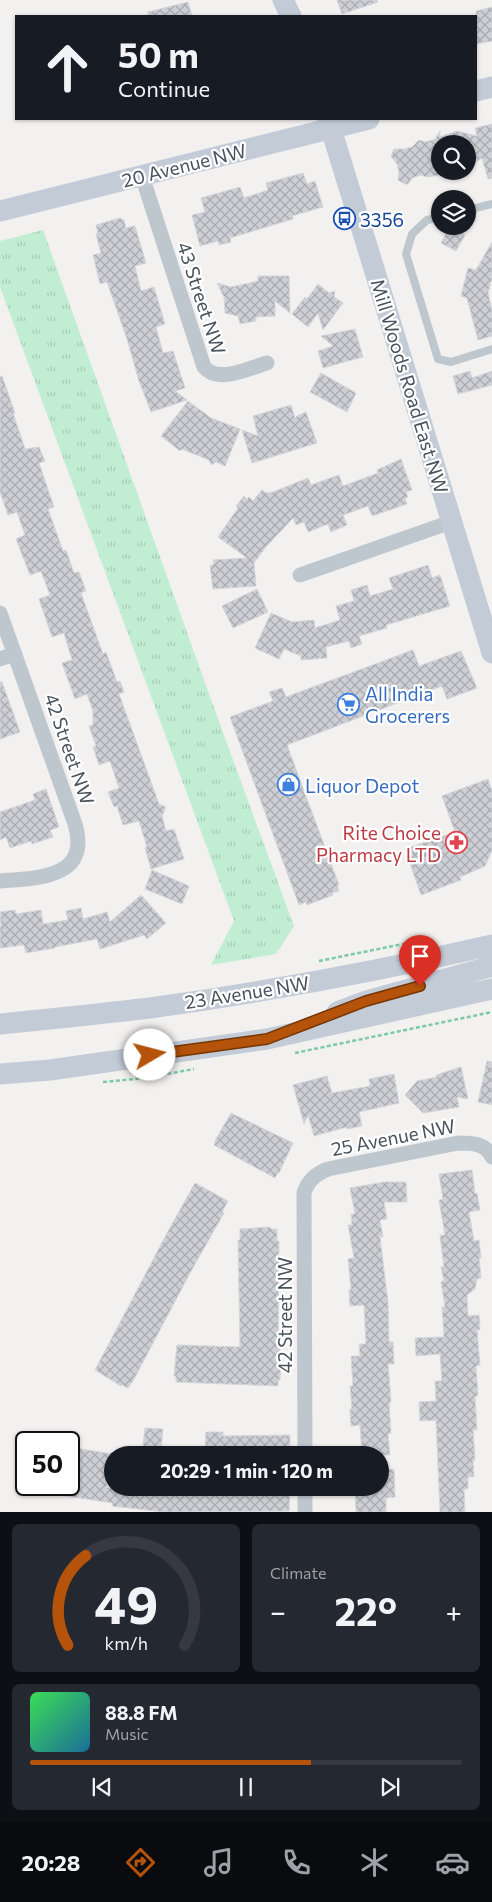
<!DOCTYPE html>
<html lang="en">
<head>
<meta charset="utf-8">
<style>
  body { margin:0; font-family:Commissioner,sans-serif; background:#242831; color:#f1f3f6; height:100vh; display:flex; flex-direction:column; font-size:19px; white-space:nowrap }
  * { box-sizing:border-box; margin:0 }
  p { font-size:16px; color:#9ea1a6 }
  .icon { flex:none; width:28px; height:28px; fill:none; stroke:currentColor; stroke-width:2; stroke-linecap:round; stroke-linejoin:round }
  .map { position:relative; height:1512px; overflow:hidden }
  .panel { display:flex; flex-direction:column; gap:12px; padding:12px; background:#0d0f14; flex:1 }
  .panel>* { flex:none }
  .banner { position:absolute; left:15px; top:15px; width:462px; height:105px; border-radius:0px; box-shadow:0 1px 4px #0004; background:#171b24; color:#f1f3f6; overflow:hidden }
  .controls { position:absolute; left:431px; top:135px; display:grid; gap:10px }
  .controls a { display:grid; place-items:center; width:45px; height:45px; border-radius:50%; background:#171b24; box-shadow:0 1px 4px #0004; font-size:25px }
  .speed { position:absolute; left:15px; top:1431px; display:flex; gap:10px; font-size:25px; font-weight:700; text-align:center }
  .speed>* { display:grid; place-content:center; width:65px; height:65px; border-radius:50%; background:#171b24; box-shadow:0 1px 4px #0004; line-height:1 }
  .speed .limit { border:2px solid #111; border-radius:8px; background:#fff; color:#111 }
  .pin { position:absolute; display:grid; place-items:center; width:42px; height:42px; color:#fff; margin:-51px -21px; border-radius:50% 50% 50% 0; rotate:-45deg; box-shadow:0 0 5px #0007 }
  .pin .icon { rotate:45deg }
  .me { position:absolute; width:55px; margin:-28px; rotate:82deg; stroke-linejoin:round; filter:drop-shadow(0 0 4px #0008) }
  .turn { display:flex; align-items:center; gap:18px; height:105px; padding:0 20px; font-size:22px }
  .turn .icon { width:65px; height:65px; stroke-width:2.5 }
  .turn b { display:block; font-size:35px; line-height:42px }
  .big { font-size:38px; font-weight:700; line-height:1.1 }
  .panel .widget { flex:1; display:flex; flex-direction:column; justify-content:center; gap:8px; min-width:0; padding:0 18px; border-radius:8px; background:#242831 }
  .panel .dial { align-items:center; gap:0 }
  .dial svg { height:130px; overflow:visible; fill:none; stroke:#363941; stroke-width:7; stroke-linecap:round; text-anchor:middle }
  .dial text { fill:#f1f3f6; stroke:none }
  .song { display:flex; align-items:center; gap:15px }
  .cover { width:60px; height:60px; border-radius:8px; background:linear-gradient(135deg,hsl(130 70% 55%),hsl(200 70% 35%)) }
  .played { height:5px; border-radius:2px; background:linear-gradient(90deg,#b45309 65%,#363941 65%) }
  .keys { display:flex; justify-content:space-around; direction:ltr }
  .heat { display:flex; justify-content:space-between; align-items:center; font-size:28px; direction:ltr }
  .panel .tiles { flex:1; display:grid; gap:12px; grid-template-columns:1fr 1fr }
  .widget:last-child { grid-column:span 2 }
  .trip { position:absolute; left:104px; top:1446px; width:285px; height:50px; border-radius:25px; background:#171b24; box-shadow:0 1px 4px #0004; font-weight:700; line-height:50px; text-align:center }
  .tab-bar { display:flex; height:80px; justify-content:space-around; align-items:center; background:#090b0e; color:#9ea1a6 }
  .tab-bar .icon { width:35px; height:35px }
  .tab-bar .active { color:#b45309 }
  .tab-bar b { font-size:22px; color:#f1f3f6 }
  .map>svg:first-child { display:block }
  .grass { fill:url(#grass-tufts) }
  .building { fill:url(#building-cross-hatch); stroke:#d5d6db }
  .lines { fill:none; stroke-linecap:round; stroke-linejoin:round }
  .path { stroke:#7bcaa5; stroke-width:2.5; stroke-dasharray:4 2.5; stroke-linecap:butt }
  .lane { stroke:#bfc7ce; stroke-width:8 }
  .street { stroke:#bfc7ce; stroke-width:15 }
  .secondary { stroke:#c2cbd6; stroke-width:21 }
  .route-casing { stroke:#753606; stroke-width:12 }
  .route { stroke:#b45309; stroke-width:9 }
  .labels { text-anchor:middle; dominant-baseline:central; stroke-width:4.5; stroke-linejoin:round; paint-order:stroke }
  .street-label { font-size:19px; fill:#49535d; stroke:#fff }
  .transit-label { font-size:19px; fill:#164399; stroke:#fff; text-anchor:start }
  .shop-label { font-size:19px; fill:#366cbe; stroke:#fff; text-anchor:start }
  .health-label { font-size:19px; fill:#be3a42; stroke:#fff; text-anchor:end }
</style>
</head>
<body>
<div class="map">
<svg width="492" height="1512" viewBox="0 0 492 1512">
  <defs>
    <pattern id="grass-tufts" width="24" height="20" patternUnits="userSpaceOnUse" patternTransform="scale(1.25)"><rect width="24" height="20" fill="#c1edd3"/><path d="M3 7l-1-3M5 7V3M7 7l1-3M15 17l-1-3M17 17v-4M19 17l1-3" fill="none" stroke="#a7cdb8"/></pattern>
    <pattern id="building-cross-hatch" width="8" height="8" patternUnits="userSpaceOnUse" patternTransform="scale(1.25)"><rect width="8" height="8" fill="#cdcfd4"/><path d="M0 0l8 8M0 8l8-8" fill="none" stroke="#a8abaf"/></pattern>
  </defs>
  <rect width="100%" height="100%" fill="#f3f0f0"/>
  <path class="grass" d="M43 230 218 719 294 926 276 954 211 965 234 921 0 287V241Z"/>
  <path class="building" d="M337 0H377L378 2 342 14Z
    M188 2 192 16H148V12Z
    M492 7V41L476 44V11Z
    M492 124V178L488 179 482 158 468 167V144H440V175L427 177 421 175 412 178 408 184H405L398 180 399 172 397 164 391 156 394 149H404L412 147 419 140 426 142 435 139 440 131V137L457 131 477 136 475 128Z
    M303 173 307 184 315 181 323 207 292 216 293 219 230 238 231 242 219 245 218 241 200 246 192 215 205 212 201 198 240 187 244 198 268 190 266 183Z
    M120 218 124 220 126 228 135 226 146 263 135 266 141 291 154 287 165 324 156 327 163 353 173 351 185 388 175 391 187 400 151 412 139 381 127 339 107 282 100 284 93 255 101 253 96 234 98 233 96 225Z
    M450 226 465 235 456 251 441 243Z
    M492 242V278L488 293 492 310V336L478 340 467 298 461 296 468 268 476 270Z
    M258 276H289L290 313 275 301V316L256 317V321L240 324 238 316 225 313 224 297 217 283 231 287 258 281Z
    M318 284 329 293 335 291 334 297 343 303 323 330 318 313 308 327 292 314 305 297 307 299Z
    M355 329 363 357 323 368 318 351 333 346 321 336Z
    M470 371 472 378 492 371V385L458 394 453 376Z
    M321 373 356 393 347 412 310 392Z
    M0 376H2L15 413H13L25 449 39 447 45 461 39 463 54 507 48 509 63 551 66 550 74 573 79 572 86 591 81 593 103 654 106 652 117 682 120 681 124 692 119 694 159 804 166 807 162 816 166 831 174 829 184 859 151 869 145 848 147 847 139 821 123 825 117 806 114 807 108 792 119 788 110 761 99 765 93 747 96 746 89 726 93 725V711L87 694 75 699 62 663 72 660 64 633 52 637 39 599 50 595 41 571 30 575 16 539 25 535 17 512 8 515 0 492Z
    M188 401 211 418 240 429 225 466 216 462 211 465 209 460 182 449 180 451 161 436Z
    M291 405 295 418 297 416 306 412 317 443 252 463 242 430 258 436 253 416Z
    M401 459 412 490 406 492 408 497 405 498 407 504 372 516 368 506 343 515 347 525 331 532 328 524 308 532 304 522 296 525 293 518 265 548 254 563 256 586 213 589 210 566 214 564 213 560 247 558 218 537 238 508 236 506 244 496 247 499 249 497 253 501 262 490 266 493 273 492 308 478 311 485 339 475 343 486 378 473 377 470Z
    M428 565 432 578 440 575 450 606 386 625 387 628 359 636 362 644 351 648 349 641 326 647 327 658 301 660V656L284 649 279 659 255 648 271 613 292 622 314 620 315 628 340 620 336 606 354 601 351 590 367 585 370 596 393 589 389 578Z
    M257 589 268 612 233 628 222 606Z
    M413 650 419 666 461 651 477 688 447 699 442 686 287 745 339 885 337 886 339 891 332 893 333 895 307 905 306 902 299 905 230 717 273 701 269 692 282 688 286 697Z
    M0 682H2L20 732 0 739Z
    M488 779 492 791V851L485 866 460 877 461 880 421 895 405 849 455 832 442 796Z
    M46 789 59 827 50 830 53 837 32 844 31 841 10 848 6 837 0 840V812L35 800 33 794Z
    M152 870 189 886 182 904 145 889Z
    M141 895 166 923 147 939 144 935 100 949 97 939 55 947V948L26 953 24 945 0 948V926H1L0 912 15 910 16 914 41 910 43 924 68 920 66 911 81 908 83 919 107 912 110 922Z
    M487 1061 492 1062V1105L478 1102Z
    M461 1067 468 1099 457 1097 459 1107 423 1113 405 1095 417 1081 437 1077 436 1075Z
    M394 1074 399 1103 359 1112 362 1126 347 1129V1127L314 1136 308 1115 304 1124 293 1085 327 1076 332 1093 370 1086 369 1079Z
    M231 1113 293 1143 279 1173 278 1172 275 1178 214 1145 216 1139Z
    M472 1170 475 1194 477 1193 480 1210 469 1212 474 1241 479 1240 481 1258H479L481 1278 477 1279 475 1289 467 1295 468 1316 479 1315 480 1330H477L480 1365 476 1366 478 1396H475L477 1430H473L475 1460 473 1461 474 1477H468V1489H464L465 1512H440L436 1420 420 1421 419 1402 436 1401 435 1381H442L440 1354 416 1356 415 1338 444 1337 442 1307H445L441 1282 444 1281 441 1267H444L440 1235H445L439 1200 443 1199 439 1174Z
    M384 1182H406L407 1202H384L387 1219 380 1220 383 1237H380L388 1302 389 1342H393L394 1364H388L391 1402H389L391 1433 388 1434 390 1455H362L360 1425 351 1426 350 1409H352L350 1386H353L351 1356H360L359 1344H366L364 1305 350 1306 349 1290H351L348 1259 354 1258 348 1225H352L351 1214H355L350 1188Z
    M195 1183 228 1201 222 1212 224 1213 190 1273 134 1379 128 1388 122 1385 121 1386 95 1370 166 1235Z
    M270 1227 271 1229H277V1241H279L278 1349H280L279 1356H281L280 1380H278V1386L176 1382V1376H174L177 1345 240 1347 238 1240H240V1229Z
    M145 1428 163 1429 161 1448 143 1446Z
    M206 1432H223V1436L290 1435V1454L248 1455V1453H227V1451L205 1450Z
    M69 1447 112 1454 106 1488H290L289 1511 164 1512 112 1506 113 1503 40 1492V1485H69Z
    M394 1469 395 1497 386 1498V1512H356L355 1488H380V1470Z"/>
  <g class="lines">
    <path class="path" d="M319 961 408 943
      M295 1053 492 1012
      M103 1082 145 1078 194 1069"/>
    <path class="lane" d="M468 210 492 204
      M440 217 427 220 412 234 406 254 438 359 451 362 492 349"/>
    <path class="street" d="M142 176 204 367C218 384 249 368 267 363
      M300 575 451 522
      M0 613 75 824C91 879 37 878 0 881
      M0 659 15 654
      M305 1455 304 1193C308 1180 316 1174 328 1169L458 1143C471 1143 486 1143 492 1157
      M305 1488V1512"/>
    <path class="secondary" d="M283 0 291 16
      M476 91 492 87
      M328 119 492 653
      M0 211 369 119
      M337 1012 366 1001 492 966
      M0 1024C50 1019 100 1014 150 1008 265 992 379 971 492 945
      M0 1074 50 1070 267 1039 492 989"/>
  </g>
  <g class="lines">
    <defs>
      <path id="route" d="M150 1055 267 1039 366 1001 420 986"/>
    </defs>
    <use href="#route" class="route-casing"/>
    <use href="#route" class="route"/>
  </g>
  <defs>
    <symbol id="bus-ring" viewBox="-11 -11 22 22"><circle r="9.5" fill="#fff" stroke="#1a4fb4" stroke-width="1.5"/><path d="M-5-6H5V4H4V6H2V4H-2V6H-4V4H-5ZM-3.5-4V0h7V-4ZM-3.5 1.2v1.5H-2V1.2ZM2 1.2v1.5H3.5V1.2Z" fill="#1a4fb4"/></symbol>
    <symbol id="supermarket-ring" viewBox="-11 -11 22 22"><circle r="9.5" fill="#fff" stroke="#3f7fe0" stroke-width="1.5"/><path d="M-6-5.5h2.5l.6 2H6L4.5 2H-2.5L-4.4-4H-6ZM-1.5 3.2a1.3 1.3 0 1 0 .1 0ZM3 3.2a1.3 1.3 0 1 0 .1 0Z" fill="#3f7fe0"/></symbol>
    <symbol id="shop-ring" viewBox="-11 -11 22 22"><circle r="9.5" fill="#fff" stroke="#3f7fe0" stroke-width="1.5"/><path d="M-5-2.5h2.3a2.7 3.5 0 0 1 5.4 0H5L5.5 6h-11ZM-1.5-2.5h3a1.5 2.3 0 0 0-3 0Z" fill="#3f7fe0"/></symbol>
    <symbol id="pharmacy-ring" viewBox="-11 -11 22 22"><circle r="9.5" fill="#fff" stroke="#e0444e" stroke-width="1.5"/><path d="M-2-6h4v4h4v4h-4v4h-4v-4h-4v-4h4Z" fill="#e0444e"/></symbol>
  </defs>
  <g fill-rule="evenodd">
    <use href="#bus-ring" x="332" y="206" width="25" height="25"/>
    <use href="#supermarket-ring" x="336" y="692" width="25" height="25"/>
    <use href="#shop-ring" x="276" y="772" width="25" height="25"/>
    <use href="#pharmacy-ring" x="444" y="830" width="25" height="25"/>
  </g>
  <g class="labels">
    <g class="street-label">
      <text transform="translate(184 165) rotate(-14)">20 Avenue NW</text>
      <text transform="translate(202 298) rotate(72)">43 Street NW</text>
      <text transform="translate(410 386) rotate(73)">Mill Woods Road East NW</text>
      <text transform="translate(70 749) rotate(71)">42 Street NW</text>
      <text transform="translate(247 992) rotate(-9)">23 Avenue NW</text>
      <text transform="translate(393 1137) rotate(-11)">25 Avenue NW</text>
      <text transform="translate(284 1315) rotate(-90)">42 Street NW</text>
    </g>
    <g class="transit-label">
      <text x="360" y="219">3356</text>
    </g>
    <g class="shop-label">
      <text x="365" y="693">All India<tspan x="365" dy="22">Grocerers</tspan></text>
      <text x="305" y="785">Liquor Depot</text>
    </g>
    <g class="health-label">
      <text x="441" y="832">Rite Choice<tspan x="441" dy="22">Pharmacy LTD</tspan></text>
    </g>
  </g>
</svg>
<div class="controls">
<a><svg class="icon" aria-label="search" viewBox="0 0 24 24"><circle cx="10" cy="10" r="6"/><path d="M15 15l6 6"/></svg></a>
<a><svg class="icon" aria-label="layers" viewBox="0 0 24 24"><path d="M12 4l9 5-9 5-9-5zM3 14l9 5 9-5"/></svg></a>
</div>
<div class="speed"><div class="limit">50</div></div>
<div class="pin" style="left:420px;top:986px;background:#d93025"><svg class="icon" aria-label="arrive" viewBox="0 0 24 24"><path d="M6 21V4h12l-3 4 3 4H6"/></svg></div>
<svg class="me" style="left:150px;top:1055px" viewBox="-20 -20 40 40"><circle r="19" fill="#fff"/><path d="M0-13L10 11 0 6-10 11z" fill="#b45309"/></svg>
<div class="trip">20:29 · 1 min · 120 m</div>
<div class="banner">
<div class="turn"><svg class="icon" aria-label="ahead" viewBox="0 0 24 24"><path d="M12 20V5M6 11l6-6 6 6"/></svg><div><b>50 m</b>Continue</div></div>
</div>
</div>
<section class="panel">
<div class="tiles">
<div class="widget dial"><svg viewBox="0 0 100 80">
<path d="M14 69A42 42 0 1 1 86 69"/>
<path d="M14 69A42 42 0 0 1 25 14" stroke="#b45309"/>
<text x="50" y="56" font-size="32" font-weight="700">49</text>
<text x="50" y="72" font-size="11">km/h</text>
</svg></div>
<div class="widget"><p>Climate</p>
<div class="heat"><a>−</a><b class="big">22°</b><a>+</a></div>
</div>
<div class="widget">
<div class="song"><i class="cover"></i><div><b>88.8 FM</b><p>Music</p></div></div>
<div class="played"></div>
<div class="keys"><svg class="icon" aria-label="previous" viewBox="0 0 24 24"><path d="M18 5L8 12l10 7zM5 5v14"/></svg><svg class="icon" aria-label="pause" viewBox="0 0 24 24"><path d="M8 5v14M16 5v14"/></svg><svg class="icon" aria-label="next" viewBox="0 0 24 24"><path d="M6 5l10 7-10 7zM19 5v14"/></svg></div>
</div>
</div>
</section>
<nav class="tab-bar">
<b>20:28</b>
<svg class="icon active" aria-label="directions" viewBox="0 0 24 24"><path d="M12 3l9 9-9 9-9-9zM9 14v-3h6M13 9l2 2-2 2"/></svg>
<svg class="icon" aria-label="music" viewBox="0 0 24 24"><path d="M9 18V5l10-2v13"/><circle cx="6" cy="18" r="3"/><circle cx="16" cy="16" r="3"/></svg>
<svg class="icon" aria-label="phone" viewBox="0 0 24 24"><path d="M5 4h4l2 5-3 2q2 4 5 5l2-3 5 2v4C11 20 4 13 5 4z"/></svg>
<svg class="icon" aria-label="climate" viewBox="0 0 24 24"><path d="M12 3v18M4 7l16 10M4 17L20 7"/></svg>
<svg class="icon" aria-label="car" viewBox="0 0 24 24"><path d="M5 17H2v-5l4-1 3-4h7l3 4 3 1v5h-3M9 17h6M6 11h13"/><circle cx="7" cy="17" r="2"/><circle cx="17" cy="17" r="2"/></svg>
</nav>
</body>
</html>
